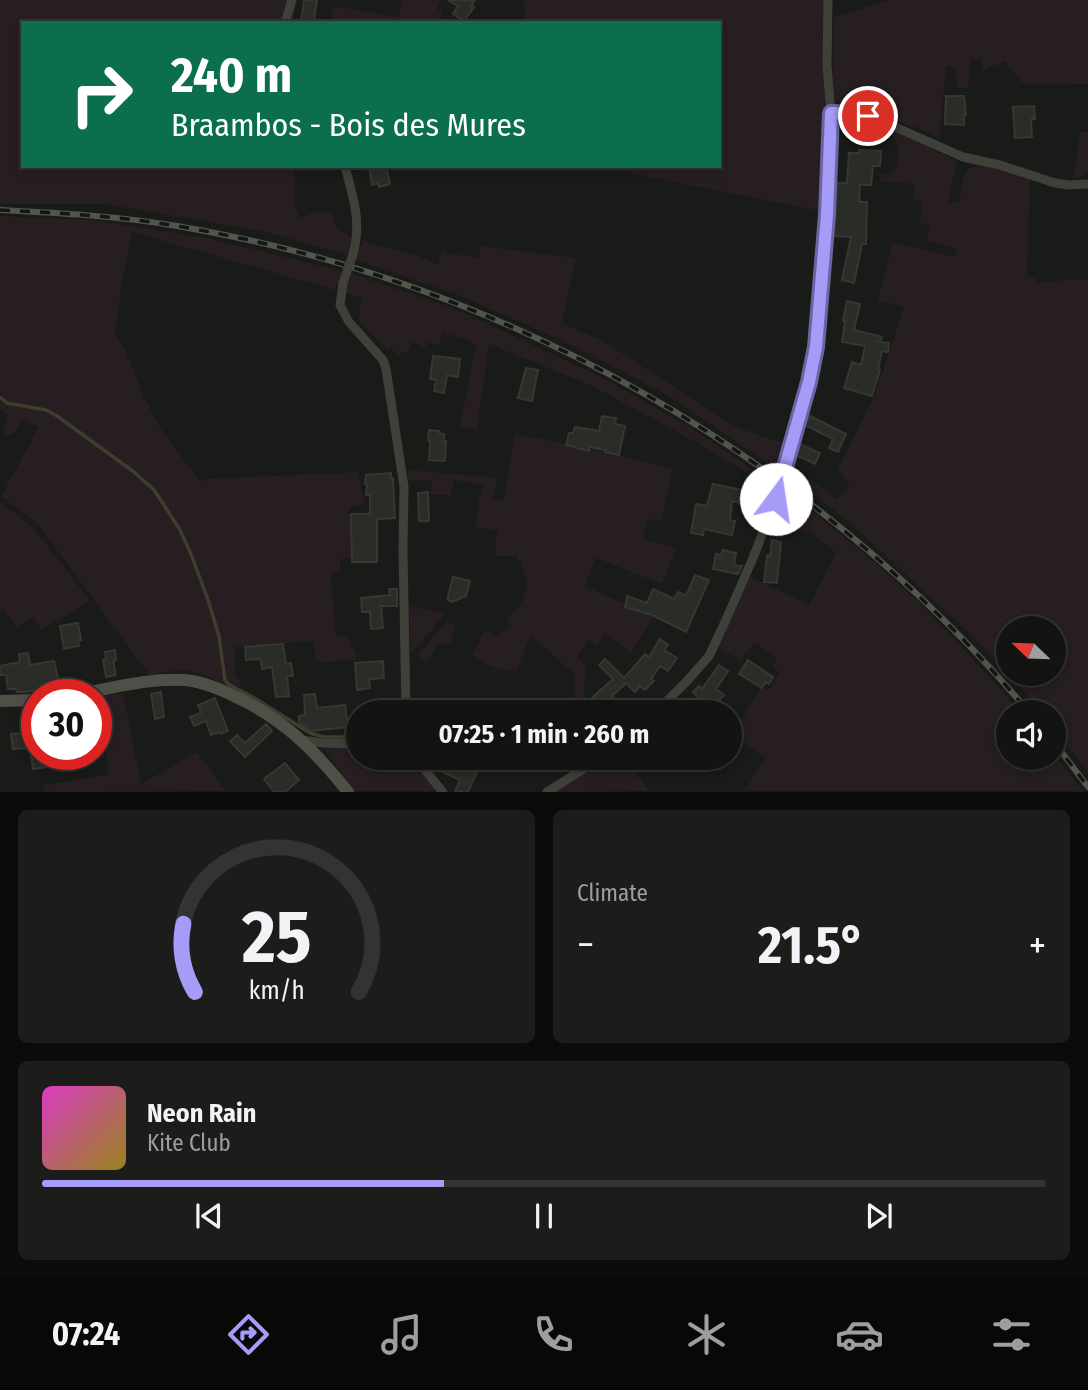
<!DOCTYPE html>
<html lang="en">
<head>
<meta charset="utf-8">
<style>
  body { margin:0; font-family:"Fira Sans Condensed",sans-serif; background:#1c1d1b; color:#f1f3f6; height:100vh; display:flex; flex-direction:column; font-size:26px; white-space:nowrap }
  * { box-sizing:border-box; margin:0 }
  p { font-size:23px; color:#9d9e9f }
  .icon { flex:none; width:38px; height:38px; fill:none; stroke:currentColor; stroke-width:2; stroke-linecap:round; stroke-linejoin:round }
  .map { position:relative; height:792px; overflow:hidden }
  .panel { display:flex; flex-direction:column; gap:18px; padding:18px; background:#0a0b0a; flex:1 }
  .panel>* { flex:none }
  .banner { position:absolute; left:21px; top:21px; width:700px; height:147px; border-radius:0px; box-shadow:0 4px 10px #0003,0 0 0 2px #323332; background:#0b6e4f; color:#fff; overflow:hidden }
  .needle { width:46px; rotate:293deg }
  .fabs { position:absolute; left:996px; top:616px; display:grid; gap:14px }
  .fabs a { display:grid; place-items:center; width:70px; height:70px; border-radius:50%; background:#131412; box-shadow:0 4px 10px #0003,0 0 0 2px #323332; font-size:35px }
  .speed { position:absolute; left:21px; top:679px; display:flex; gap:14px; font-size:35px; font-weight:700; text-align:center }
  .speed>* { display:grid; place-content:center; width:91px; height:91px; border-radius:50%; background:#131412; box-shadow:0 4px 10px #0003,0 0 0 2px #323332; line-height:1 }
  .speed .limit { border:10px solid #d22; background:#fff; color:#111 }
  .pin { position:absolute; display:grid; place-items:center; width:60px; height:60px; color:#fff; margin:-30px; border:4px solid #fff; border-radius:50%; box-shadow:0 2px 7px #0007 }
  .me { position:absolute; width:77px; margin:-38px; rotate:14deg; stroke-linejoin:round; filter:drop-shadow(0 0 5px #0008) }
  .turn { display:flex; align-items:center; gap:24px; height:147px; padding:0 35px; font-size:32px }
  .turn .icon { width:91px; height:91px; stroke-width:2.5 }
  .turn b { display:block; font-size:49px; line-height:60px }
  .big { font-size:52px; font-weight:700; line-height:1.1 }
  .panel .card { flex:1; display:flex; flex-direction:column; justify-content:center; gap:10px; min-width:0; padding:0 24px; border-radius:10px; background:#1c1d1b }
  .panel .dial { align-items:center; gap:0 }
  .dial svg { height:182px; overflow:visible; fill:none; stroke:#323332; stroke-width:7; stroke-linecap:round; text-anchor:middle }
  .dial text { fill:#f1f3f6; stroke:none }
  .song { display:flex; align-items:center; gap:21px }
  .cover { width:84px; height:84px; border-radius:10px; background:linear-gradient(135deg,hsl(310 70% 55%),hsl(50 70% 35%)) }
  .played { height:7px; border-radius:4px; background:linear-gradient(90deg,#a49cf7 40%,#323332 40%) }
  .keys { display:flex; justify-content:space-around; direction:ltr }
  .heat { display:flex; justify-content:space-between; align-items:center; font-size:38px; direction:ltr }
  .panel .tiles { flex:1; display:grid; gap:18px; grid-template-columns:1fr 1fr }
  .card:last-child { grid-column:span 2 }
  .trip { position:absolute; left:346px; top:700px; width:396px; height:70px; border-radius:35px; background:#131412; box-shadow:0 4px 10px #0003,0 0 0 2px #323332; font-weight:700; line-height:70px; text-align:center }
  .tabs { display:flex; height:112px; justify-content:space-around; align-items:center; background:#080807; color:#9d9e9f }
  .tabs .icon { width:49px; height:49px }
  .tabs .selected { color:#a49cf7 }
  .tabs b { font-size:32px; color:#f1f3f6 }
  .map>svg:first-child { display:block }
  .green { fill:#261e21 }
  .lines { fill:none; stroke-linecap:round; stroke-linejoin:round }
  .stream { stroke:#3f3d2d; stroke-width:3.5 }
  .building { fill:#2a2c28; stroke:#353732; stroke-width:2 }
  .minor { stroke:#3e4039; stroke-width:9 }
  .secondary { stroke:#4e5047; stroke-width:12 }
  .rail-casing { stroke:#53554c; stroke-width:6 }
  .rail { stroke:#141613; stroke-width:3.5; stroke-dasharray:10; stroke-linecap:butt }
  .minor-bridge { stroke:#3e4039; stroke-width:9 }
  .route-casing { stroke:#6b65a1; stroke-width:18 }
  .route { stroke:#a49cf7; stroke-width:12 }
</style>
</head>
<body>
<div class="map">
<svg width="1088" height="792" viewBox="0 0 1088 792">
  <rect width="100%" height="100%" fill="#191b18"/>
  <path class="green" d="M0 0H296L293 23H23V166H294L295 205 300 218C314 215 314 207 331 213L337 229 353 238 347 255 262 231 105 204H0Z
    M402 0H441L437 10 443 12 437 23H331L333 6 399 17Z
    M523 0H828L822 211 594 166H719V23H523L526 8Z
    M887 0H1088V84L1032 85 1020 81 1005 61 982 71V59H971L968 88H957L956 67 946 66 939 141 937 137 914 126 911 127 887 117 840 103 835 99 832 83 834 18Z
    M860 120C895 126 926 147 958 161L950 189 949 203 960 202C961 192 961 177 969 169 981 158 1017 174 1030 179L1027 276 1036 279 1037 282 1088 279V773L1054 728V712H1041L1009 674H1054V628H1008V673L966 630 851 524 787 473 790 463 837 500 850 487 838 469 875 394 904 307 878 300 893 242 955 257 956 249 927 241 929 224 920 223 922 201 913 200 915 184 880 181 881 173 890 174 894 172C897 163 901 153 897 144 893 134 877 123 865 124 859 125 855 129 850 133L847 129 855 121Z
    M1080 132H1088V173L1073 180Z
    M0 216 92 220 132 226 212 239 342 271 335 290 132 232 122 283 115 333 126 352 144 397 159 426 200 482 206 479 358 472 365 504 349 507 354 558 340 559V572L331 574 336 637 349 636 351 649 355 650 356 660 317 662 313 641 235 647V677L242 679 237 692C225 687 214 678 201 674 186 668 165 671 150 676L38 524 1 496 39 427 23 419 13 434 8 435 4 433V425L8 414 0 409Z
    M363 241 419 256 438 265 442 252 479 258 481 246 576 258 562 323 605 342 730 424 763 437 787 443 779 471 674 399 572 345 461 296 355 260Z
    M350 273 453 308 523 340 603 378 690 427 774 484 772 488 685 436 590 385 489 344 477 430 460 427 476 344 443 332 438 346 428 342 425 348 412 342 408 351 397 355 391 348 388 350 359 321 361 298 346 293Z
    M514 434 573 445 673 468 661 521 648 519 643 539 676 548 662 584 596 558 585 586 653 617 631 653 605 634 597 645 588 640 577 658 586 665 584 685 585 712H574L575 675 531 635 517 669C498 673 487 665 472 655L485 630 497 635 511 627 507 620C518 608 529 596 526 578 524 571 520 564 517 556H495L497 531 476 527 479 500 484 485 454 480 450 495H431L432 481 407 480 409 470 498 478 492 500 504 501Z
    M784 489C828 524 872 558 912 596 948 631 982 668 1015 706L1020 712H1008V758H1054V754L1083 791H744L766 758 733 735 761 686 769 690 780 672 772 668 777 657 754 643 740 661 718 647 750 576 809 605 836 553 810 531 802 533 787 523 778 537 767 535Z
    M0 501 34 528 90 601 41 630 33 617 16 627 4 609 0 611Z
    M409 606 445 614 411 654Z
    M447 621 455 625 451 642 437 646 426 663 417 656Z
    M123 693 141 784 197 752 225 791 44 792 43 786 109 774 99 696Z
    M327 746 359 748V758H400L415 767 438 791H355L325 751Z
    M608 758H627L649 791 554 792Z"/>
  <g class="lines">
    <path class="stream" d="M0 397 7 403 46 410 57 416 134 472 154 490 162 502 180 530 191 554 208 600 219 636 225 680 228 684 256 699 310 733 324 737H359"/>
  </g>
  <path class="building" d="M304 0H317L314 21 312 20V23H301Z
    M448 0H475L471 6 474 7 464 21 453 14 458 6Z
    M946 96H964L966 115 964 114V125L945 124Z
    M1034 106 1035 119H1031L1032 137 1015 138 1013 107Z
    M859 150 881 151 880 166H873L871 185H860L859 202H867L866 244H862L854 283 842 280 851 237 832 236 835 183H847L849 153H860Z
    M369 166H386L390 184 379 187 378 183 372 185Z
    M847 301 860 304 854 330 882 337 880 342 889 343 888 352 882 351 878 370H880L872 396 844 388 852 362 861 365 865 346 842 342 845 321H843Z
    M433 356 460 359 458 377 447 375 444 393 434 391 436 380 430 379Z
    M526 368 538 370 532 401 518 398Z
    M602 416 616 418 615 424 625 426 619 455 605 452V450L590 447 589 451 566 445 569 433H573L575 427 599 431Z
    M810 416 846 434 838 452 829 448 833 439 805 425Z
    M429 430 439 431V433L444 434V441H446L445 461 429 460 430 441 428 440Z
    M799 444 820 453 815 464 796 455Z
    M391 473V478H393L395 518 377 519V562H352L351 514H370V495H366L367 485 365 484 366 475Z
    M713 484 742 490 739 503 732 501 730 520 735 521 732 535 704 529 703 535 691 533 696 504 707 506Z
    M428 492 429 521H419L418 493Z
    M772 540 781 542 777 583 764 582 767 555 770 556Z
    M723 550 736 553 734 565 742 566 738 574 713 569 716 554 721 555Z
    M695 575 709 580 686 632 652 615 625 607 627 596 647 603 653 589 674 599 678 592 686 596Z
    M453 577 470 581 466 596 452 602 448 600V596Z
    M389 589H397V606H381L383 628 371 629 370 612H362L361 598 390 595Z
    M78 623 81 640H78L79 646 64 649 60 626Z
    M660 639 668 645 664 650 677 658 668 671 660 666 651 679 654 681 645 690 640 686 635 692 626 683 612 696 623 708 619 712H601L597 709 594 712 586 703 613 679 599 665 605 659 624 678 645 654 649 657Z
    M283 644 286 664 291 663 293 676H287L289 696 276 697 272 667 262 669 261 659 246 660 245 647Z
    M115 650 116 660 113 661 116 675 106 677 103 660H106L105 652Z
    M28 653 30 665 54 661 60 686 25 692H17L16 689H8L6 675H0V666L20 662 19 654Z
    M748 660 773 677 769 684 766 682 762 688 739 674Z
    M383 661 384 678 369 679 370 688 357 690 355 663Z
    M719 665 728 671 716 689 724 695 709 709 693 692 699 686 702 689Z
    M161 692 164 717 155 719 151 694Z
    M315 694 317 708 345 705 348 727 310 731 299 722V716L305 715 304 695Z
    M215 698 228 731 221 734 220 732 211 735 206 721 194 726 190 717 201 713 198 705Z
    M266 724 272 731 245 757 230 741 237 735 245 743Z
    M29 733 30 748 13 749 11 734Z
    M31 754H46L47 767 33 769Z
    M425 758H493L498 760 494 768 481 763 468 792H455L460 780 440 771 442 767Z
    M285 763 299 780 285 792H274L264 779Z"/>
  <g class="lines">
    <path class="minor" d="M285 23 292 0
      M831 113 859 114 877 119 963 157 1000 165 1055 183 1069 185 1088 184
      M345 166C353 197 362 222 353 254
      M343 283 340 305 349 322 383 360 386 369 394 421 404 487 403 550 406 712
      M656 712 688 680 709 656 725 622 753 558 776 499 809 382 818 323 827 215 831 113 827 66 828 0
      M302 740 322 743 359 744
      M410 758 424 769 443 792
      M547 792 601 758"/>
    <path class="secondary" d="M73 695C109 689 147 678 184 680 200 681 215 687 230 694 281 717 313 748 348 792
      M0 701 37 700"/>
    <defs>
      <path id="rail" d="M0 210C59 213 118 216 177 226 505 281 814 458 1029 712
        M1054 742 1088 787"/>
    </defs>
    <use href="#rail" class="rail-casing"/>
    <use href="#rail" class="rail"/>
    <path class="minor-bridge" d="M343 283 353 254"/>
  </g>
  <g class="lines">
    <defs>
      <path id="route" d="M776 499 809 382 816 347 827 215 831 113 859 114 868 116"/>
    </defs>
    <use href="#route" class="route-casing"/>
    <use href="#route" class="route"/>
  </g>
</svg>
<div class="fabs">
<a><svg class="needle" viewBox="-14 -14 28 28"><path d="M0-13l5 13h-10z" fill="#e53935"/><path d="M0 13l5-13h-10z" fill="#9d9e9f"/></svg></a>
<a><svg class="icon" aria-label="sound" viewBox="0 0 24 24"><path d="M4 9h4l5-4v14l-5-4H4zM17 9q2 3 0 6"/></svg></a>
</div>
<div class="speed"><div class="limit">30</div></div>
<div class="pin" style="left:868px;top:116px;background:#d93025"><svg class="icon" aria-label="arrive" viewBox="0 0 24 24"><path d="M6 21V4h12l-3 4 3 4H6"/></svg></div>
<svg class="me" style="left:776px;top:499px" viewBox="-20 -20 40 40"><circle r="19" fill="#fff"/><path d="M0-13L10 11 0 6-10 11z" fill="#a49cf7"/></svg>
<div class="trip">07:25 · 1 min · 260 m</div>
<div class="banner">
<div class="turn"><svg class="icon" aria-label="right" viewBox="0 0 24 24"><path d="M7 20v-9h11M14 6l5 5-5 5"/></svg><div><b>240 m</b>Braambos - Bois des Mures</div></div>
</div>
</div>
<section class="panel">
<div class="tiles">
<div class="card dial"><svg viewBox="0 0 100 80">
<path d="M14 69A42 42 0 1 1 86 69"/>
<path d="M14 69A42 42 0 0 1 9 39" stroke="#a49cf7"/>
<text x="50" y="56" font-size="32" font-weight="700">25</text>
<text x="50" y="72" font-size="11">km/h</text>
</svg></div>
<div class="card"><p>Climate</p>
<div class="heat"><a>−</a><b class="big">21.5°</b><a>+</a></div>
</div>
<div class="card">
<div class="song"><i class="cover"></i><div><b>Neon Rain</b><p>Kite Club</p></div></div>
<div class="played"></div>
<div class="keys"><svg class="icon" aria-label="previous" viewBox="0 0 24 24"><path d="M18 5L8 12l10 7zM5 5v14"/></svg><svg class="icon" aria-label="pause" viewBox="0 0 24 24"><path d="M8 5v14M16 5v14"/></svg><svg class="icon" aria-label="next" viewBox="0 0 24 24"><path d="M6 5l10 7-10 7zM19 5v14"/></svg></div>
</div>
</div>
</section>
<nav class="tabs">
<b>07:24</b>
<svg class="icon selected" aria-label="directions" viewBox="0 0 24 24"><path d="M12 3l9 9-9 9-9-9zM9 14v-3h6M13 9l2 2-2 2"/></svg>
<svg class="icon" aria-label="music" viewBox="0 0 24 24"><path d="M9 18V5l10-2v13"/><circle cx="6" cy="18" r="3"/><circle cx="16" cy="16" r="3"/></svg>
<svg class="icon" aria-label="phone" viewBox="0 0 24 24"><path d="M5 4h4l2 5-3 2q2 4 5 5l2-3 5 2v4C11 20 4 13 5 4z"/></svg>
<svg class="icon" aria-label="climate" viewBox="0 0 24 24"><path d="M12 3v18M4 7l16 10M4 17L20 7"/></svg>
<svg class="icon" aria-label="car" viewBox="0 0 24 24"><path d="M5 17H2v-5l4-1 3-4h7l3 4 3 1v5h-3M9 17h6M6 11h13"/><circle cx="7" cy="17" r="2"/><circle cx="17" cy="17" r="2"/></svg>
<svg class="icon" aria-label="filters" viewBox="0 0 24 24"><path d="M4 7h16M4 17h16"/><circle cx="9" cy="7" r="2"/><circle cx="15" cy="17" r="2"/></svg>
</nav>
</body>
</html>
